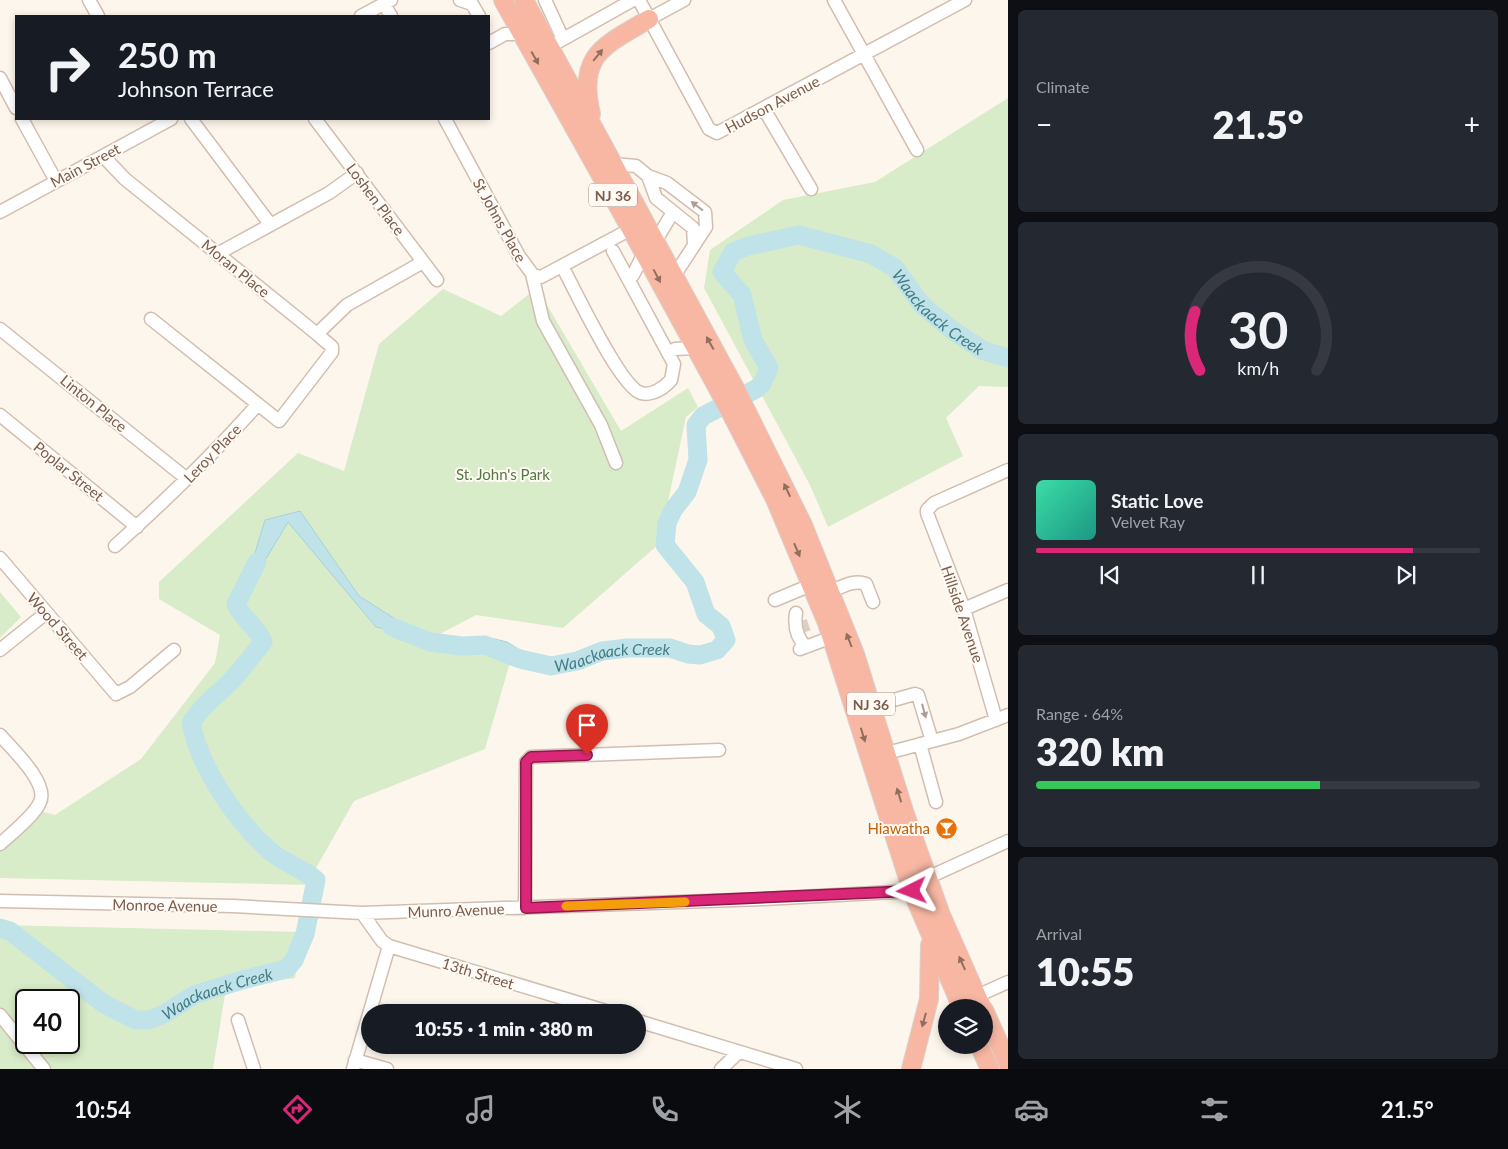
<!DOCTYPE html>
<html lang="en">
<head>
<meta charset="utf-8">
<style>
  body { margin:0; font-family:Lato,sans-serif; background:#242831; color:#f1f3f6; height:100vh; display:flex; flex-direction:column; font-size:19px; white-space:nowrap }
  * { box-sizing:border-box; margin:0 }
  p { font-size:16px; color:#9ea1a6 }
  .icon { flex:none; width:28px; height:28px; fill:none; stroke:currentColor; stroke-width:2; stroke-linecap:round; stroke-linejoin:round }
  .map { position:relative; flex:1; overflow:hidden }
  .side { display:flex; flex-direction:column; gap:10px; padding:10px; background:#0d0f14; width:500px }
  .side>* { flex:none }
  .guide { position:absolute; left:15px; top:15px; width:475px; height:105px; border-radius:0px; box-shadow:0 2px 8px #0003; background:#171b24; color:#f1f3f6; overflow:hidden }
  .controls { position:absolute; left:938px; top:999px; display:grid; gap:10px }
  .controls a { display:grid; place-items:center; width:55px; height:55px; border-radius:50%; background:#171b24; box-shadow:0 2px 8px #0003; font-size:25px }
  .speed { position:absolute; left:15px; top:989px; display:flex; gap:10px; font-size:25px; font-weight:700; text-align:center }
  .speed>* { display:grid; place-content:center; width:65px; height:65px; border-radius:50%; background:#171b24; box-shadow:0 2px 8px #0003; line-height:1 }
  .speed .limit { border:2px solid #111; border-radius:8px; background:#fff; color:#111 }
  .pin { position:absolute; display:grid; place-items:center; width:42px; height:42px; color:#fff; margin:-51px -21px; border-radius:50% 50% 50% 0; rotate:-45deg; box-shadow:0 0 5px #0007 }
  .pin .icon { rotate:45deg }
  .me { position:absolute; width:55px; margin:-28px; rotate:267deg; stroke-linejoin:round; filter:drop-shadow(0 0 4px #0008) }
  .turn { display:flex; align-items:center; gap:18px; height:105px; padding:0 20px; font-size:22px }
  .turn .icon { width:65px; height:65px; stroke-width:2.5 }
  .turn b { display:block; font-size:35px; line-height:42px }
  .big { font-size:38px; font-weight:800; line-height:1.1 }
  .side .tile { flex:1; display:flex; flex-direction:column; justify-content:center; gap:8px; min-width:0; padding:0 18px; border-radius:8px; background:#242831 }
  .side .dial { align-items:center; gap:0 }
  .dial svg { height:130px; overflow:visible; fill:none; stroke:#363941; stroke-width:7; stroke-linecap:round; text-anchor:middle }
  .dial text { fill:#f1f3f6; stroke:none }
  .song { display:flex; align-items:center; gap:15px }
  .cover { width:60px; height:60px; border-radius:8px; background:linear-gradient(135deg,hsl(160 70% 55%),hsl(170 70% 35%)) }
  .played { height:5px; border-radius:2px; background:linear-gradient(90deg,#db2777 85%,#363941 85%) }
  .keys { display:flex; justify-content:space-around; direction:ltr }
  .heat { display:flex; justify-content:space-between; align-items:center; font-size:28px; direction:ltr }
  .charge { height:8px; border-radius:4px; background:linear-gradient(90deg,#34c759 64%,#363941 0) }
  .trip { position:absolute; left:361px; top:1004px; width:285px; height:50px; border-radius:25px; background:#171b24; box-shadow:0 2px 8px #0003; font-weight:800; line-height:50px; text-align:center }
  .dock { display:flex; height:80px; justify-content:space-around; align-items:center; background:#090b0e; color:#9ea1a6 }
  .dock .icon { width:35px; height:35px }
  .dock .on { color:#db2777 }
  .dock b { font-size:22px; color:#f1f3f6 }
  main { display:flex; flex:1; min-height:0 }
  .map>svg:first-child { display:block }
  .green { fill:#d8ecc9; fill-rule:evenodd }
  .water { fill:#bfe3e8; stroke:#a5d3da }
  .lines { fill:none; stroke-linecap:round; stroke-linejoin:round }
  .river { stroke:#bfe3e8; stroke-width:19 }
  .minor-tunnel { stroke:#dcd0c4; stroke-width:12; stroke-dasharray:12 6; stroke-linecap:butt }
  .minor-casing { stroke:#d1beb0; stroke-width:15 }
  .highway-casing { stroke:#dad1cd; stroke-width:20 }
  .minor { stroke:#fff; stroke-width:12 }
  .highway { stroke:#f7b7a3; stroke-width:18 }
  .oneway { fill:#936e5e }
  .oneway2 { fill:#af9d94 }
  .route-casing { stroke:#8e194d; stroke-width:12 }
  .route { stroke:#db2777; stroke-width:9 }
  .slow { stroke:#f59e0b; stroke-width:9 }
  .labels { text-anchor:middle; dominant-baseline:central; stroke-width:4; stroke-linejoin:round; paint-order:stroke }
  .shield { fill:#fffaf3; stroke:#a28b7f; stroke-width:1 }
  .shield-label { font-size:14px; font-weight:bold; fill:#7a5c4d }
  .street-label { font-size:15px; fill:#7a5c4d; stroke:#fffaf3 }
  .park-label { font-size:15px; fill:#537a41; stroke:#fffaf3 }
  .food-label { font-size:15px; fill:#c56008; stroke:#fffaf3; text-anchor:end }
  .water-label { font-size:16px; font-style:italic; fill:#437c86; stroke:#fffaf3 }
</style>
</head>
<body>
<main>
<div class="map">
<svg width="1008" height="1069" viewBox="0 0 1008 1069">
  <rect width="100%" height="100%" fill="#fdf6ec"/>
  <path class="green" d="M1008 98V387L979 386 946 418 963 456 828 527 810 485 704 288 710 250 783 200 875 182Z
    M537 288 621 431 688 388 698 407 686 417 659 544 563 628 476 615 436 636 408 627 359 596 300 511 265 520 241 599 288 521 376 627 511 659 485 749 354 801 315 870 312 885 0 878V843L34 809 55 815 141 759 215 663 220 635 159 599V582L298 453 344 471 379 344 443 289 501 316Z
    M0 592 21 617 0 638Z
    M0 925 304 932 295 978 226 988 213 1069H0ZM26 1000H69V1042H26Z"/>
  <path class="water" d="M300 511 359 596 408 627 450 640 495 639 507 642 517 648 516 656 511 659 376 627 288 522 240 602 265 520Z"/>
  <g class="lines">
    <g class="river">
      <path id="s1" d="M392 627 430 642 462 646 485 645 520 659 551 666 577 661 602 651 628 648H670L688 654 700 655 717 650 726 640 721 626 706 614 695 582 665 545 667 523 673 510 687 492 698 460 696 425 703 416 756 389 762 384 769 368 753 340 742 295 722 272 733 252 748 246 799 235 871 254 895 268 922 305 952 330 984 351 1008 358"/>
      <path id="s2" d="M0 928 10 931 104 1004 136 1020H149L164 1014 194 995 242 980 286 969 294 960 305 934 316 880C302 868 284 863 270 851 236 821 200 768 191 723 203 705 211 700 227 685 240 672 251 657 263 642 257 626 242 619 236 604L257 562"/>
    </g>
    <path class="minor-tunnel" d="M801 621 807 638"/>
    <defs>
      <path id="minor" d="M89 0 98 16
        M460 0 472 4 479 16
        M545 0 563 39
        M639 0 709 129 717 133 965 0
        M834 0 917 150
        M384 4 391 16
        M361 16 391 0
        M649 19 684 0
        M489 43 505 34H522
        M549 47 633 0
        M0 78 16 108
        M764 109 811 189
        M22 119 56 181
        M191 119 270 224
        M315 119 437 280
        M445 119 519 256 533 275 541 277 631 229
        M103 156 125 179 317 334 332 347V352L279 421 151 319
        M613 164 636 166 648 176 667 183 705 212 706 227 674 276
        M648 176 656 198 693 228 694 244
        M0 212 171 119
        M655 242 673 212
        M219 253 329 193 357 173
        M562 266C574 288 620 387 641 393 652 396 664 388 671 380L674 364 613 251
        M532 274 543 321 601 425 616 463
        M628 278 633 275 644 253
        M0 329 187 479
        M317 334 347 305 423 262
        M669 352 675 349 696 348
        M0 415 137 527
        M115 546C165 501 213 455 258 404
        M0 558 116 694 130 687 174 650
        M831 591C842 587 854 579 866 584L873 602
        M775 600 811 585
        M964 609 1008 590
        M796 613C794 626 796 637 806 647
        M800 649 832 637
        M0 650 46 613
        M872 706 915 694 918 695 932 741
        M996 720 964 609 927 513V510L934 503 1008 470
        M0 735C12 749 49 783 40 802 35 815 11 834 0 844
        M920 744 936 802
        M887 753 959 734 1008 715
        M927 878 1008 841
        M0 901 233 906 362 913 764 899 912 891
        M525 908 526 762 531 757 719 750
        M362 913 382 941 389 946 609 1012
        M977 996 1008 982
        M0 1015 44 1069
        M238 1020 254 1069
        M638 1021 796 1069
        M355 1060 387 1069
        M353 1069 389 946
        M721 1069 739 1052"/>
      <path id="highway" d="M503 0 631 229 730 411 775 499 827 623 912 891 962 1008
        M524 0 736 390 803 525 855 654 904 811 941 915 982 1008
        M591 114C577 54 604 46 649 19
        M984 1010 1008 1063
        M979 1045 990 1069
        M911 1069 929 999 930 945"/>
    </defs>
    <use href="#minor" class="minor-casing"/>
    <use href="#highway" class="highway-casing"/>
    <use href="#minor" class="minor"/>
    <use href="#highway" class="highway"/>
  </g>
  <defs><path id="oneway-solid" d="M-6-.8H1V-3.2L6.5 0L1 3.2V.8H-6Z" transform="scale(1.25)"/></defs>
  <g class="oneway">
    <use href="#oneway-solid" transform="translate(598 55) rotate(-51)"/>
    <use href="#oneway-solid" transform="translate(535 58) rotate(61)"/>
    <use href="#oneway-solid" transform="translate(657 276) rotate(62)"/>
    <use href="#oneway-solid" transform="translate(710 343) rotate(-119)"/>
    <use href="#oneway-solid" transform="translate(787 490) rotate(-115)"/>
    <use href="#oneway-solid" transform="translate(797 550) rotate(67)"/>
    <use href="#oneway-solid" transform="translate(849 640) rotate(-111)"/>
    <use href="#oneway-solid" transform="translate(863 735) rotate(73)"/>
    <use href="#oneway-solid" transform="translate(899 795) rotate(-107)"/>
    <use href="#oneway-solid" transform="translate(962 963) rotate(-114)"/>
    <use href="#oneway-solid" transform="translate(924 1020) rotate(105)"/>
  </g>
  <g class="oneway2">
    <use href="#oneway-solid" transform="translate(697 206) rotate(-143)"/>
    <use href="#oneway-solid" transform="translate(924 711) rotate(75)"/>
  </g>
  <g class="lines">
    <defs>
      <path id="route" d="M587 755 531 757 526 762V908L912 891"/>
    </defs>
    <use href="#route" class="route-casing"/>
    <use href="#route" class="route"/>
    <path class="slow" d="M566 906 685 902"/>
  </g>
  <defs>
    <symbol id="bar-disc" viewBox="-11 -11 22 22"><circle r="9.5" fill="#e8710a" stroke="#fffaf3"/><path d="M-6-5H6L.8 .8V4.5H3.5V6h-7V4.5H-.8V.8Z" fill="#fff"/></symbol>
  </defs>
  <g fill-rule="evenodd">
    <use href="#bar-disc" x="934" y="816" width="25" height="25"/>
  </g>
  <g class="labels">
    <g class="shield">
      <rect x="589" y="183.5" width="48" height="23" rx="4"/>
      <rect x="847" y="692.5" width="48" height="23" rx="4"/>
    </g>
    <g class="shield-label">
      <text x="613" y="195">NJ 36</text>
      <text x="871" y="704">NJ 36</text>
    </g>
    <g class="street-label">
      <text transform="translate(772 104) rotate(-28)">Hudson Avenue</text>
      <text transform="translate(85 165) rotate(-28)">Main Street</text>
      <text transform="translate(376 199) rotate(53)">Loshen Place</text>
      <text transform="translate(500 220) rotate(61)">St Johns Place</text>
      <text transform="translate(236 268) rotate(39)">Moran Place</text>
      <text transform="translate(94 403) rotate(39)">Linton Place</text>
      <text transform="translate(212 453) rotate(-46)">Leroy Place</text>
      <text transform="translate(69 471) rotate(39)">Poplar Street</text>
      <text transform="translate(963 614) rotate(71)">Hillside Avenue</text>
      <text transform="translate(58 626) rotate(49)">Wood Street</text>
      <text transform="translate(165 905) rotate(1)">Monroe Avenue</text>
      <text transform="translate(456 910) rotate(-2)">Munro Avenue</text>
      <text transform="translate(478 973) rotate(17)">13th Street</text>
    </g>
    <g class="park-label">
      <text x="503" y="474">St. John's Park</text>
    </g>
    <g class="food-label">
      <text x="930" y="828">Hiawatha</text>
    </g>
    <g class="water-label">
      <text stroke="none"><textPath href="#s1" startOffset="1054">Waackaack Creek</textPath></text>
      <text stroke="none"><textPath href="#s1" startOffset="228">Waackaack Creek</textPath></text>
      <text stroke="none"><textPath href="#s2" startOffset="252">Waackaack Creek</textPath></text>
    </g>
  </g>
</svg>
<div class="controls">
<a><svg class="icon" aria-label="layers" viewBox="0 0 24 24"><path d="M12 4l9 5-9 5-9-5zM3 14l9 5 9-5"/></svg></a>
</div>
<div class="speed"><div class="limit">40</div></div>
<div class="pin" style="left:587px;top:755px;background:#d93025"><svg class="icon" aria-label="arrive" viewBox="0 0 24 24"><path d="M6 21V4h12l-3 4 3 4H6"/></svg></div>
<svg class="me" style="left:912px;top:891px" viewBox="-20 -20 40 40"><path d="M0-17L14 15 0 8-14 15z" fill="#db2777" stroke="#fff" stroke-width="4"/></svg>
<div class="trip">10:55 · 1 min · 380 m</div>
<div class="guide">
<div class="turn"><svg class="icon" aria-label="right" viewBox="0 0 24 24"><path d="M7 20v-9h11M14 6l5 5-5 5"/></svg><div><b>250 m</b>Johnson Terrace</div></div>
</div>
</div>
<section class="side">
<div class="tile"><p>Climate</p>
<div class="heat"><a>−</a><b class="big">21.5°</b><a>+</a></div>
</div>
<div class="tile dial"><svg viewBox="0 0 100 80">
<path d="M14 69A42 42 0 1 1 86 69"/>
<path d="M14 69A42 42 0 0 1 11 33" stroke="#db2777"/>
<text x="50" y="56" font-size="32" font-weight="700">30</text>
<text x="50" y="72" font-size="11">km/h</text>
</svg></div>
<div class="tile">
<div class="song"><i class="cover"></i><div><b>Static Love</b><p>Velvet Ray</p></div></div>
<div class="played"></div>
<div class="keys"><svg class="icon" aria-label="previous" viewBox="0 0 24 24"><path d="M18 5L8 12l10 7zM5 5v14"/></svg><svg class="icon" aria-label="pause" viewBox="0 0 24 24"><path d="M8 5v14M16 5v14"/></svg><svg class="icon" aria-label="next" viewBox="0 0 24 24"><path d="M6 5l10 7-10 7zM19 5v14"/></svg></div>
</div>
<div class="tile"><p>Range · 64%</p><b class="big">320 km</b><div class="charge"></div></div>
<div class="tile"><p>Arrival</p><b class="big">10:55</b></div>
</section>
</main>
<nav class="dock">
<b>10:54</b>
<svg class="icon on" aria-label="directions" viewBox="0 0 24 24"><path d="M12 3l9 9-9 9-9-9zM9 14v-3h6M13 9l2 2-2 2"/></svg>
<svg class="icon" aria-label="music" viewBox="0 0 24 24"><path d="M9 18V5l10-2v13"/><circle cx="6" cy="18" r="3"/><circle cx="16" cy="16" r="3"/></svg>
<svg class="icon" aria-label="phone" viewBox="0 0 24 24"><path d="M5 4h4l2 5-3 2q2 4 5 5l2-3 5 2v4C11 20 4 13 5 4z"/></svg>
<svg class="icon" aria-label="climate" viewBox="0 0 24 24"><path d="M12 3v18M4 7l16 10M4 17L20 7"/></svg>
<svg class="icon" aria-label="car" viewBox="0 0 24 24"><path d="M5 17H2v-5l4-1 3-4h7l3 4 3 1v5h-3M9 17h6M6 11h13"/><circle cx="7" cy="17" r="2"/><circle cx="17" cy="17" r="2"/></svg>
<svg class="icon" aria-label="filters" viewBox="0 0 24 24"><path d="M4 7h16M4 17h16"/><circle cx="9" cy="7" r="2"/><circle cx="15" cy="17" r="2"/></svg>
<b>21.5°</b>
</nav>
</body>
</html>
